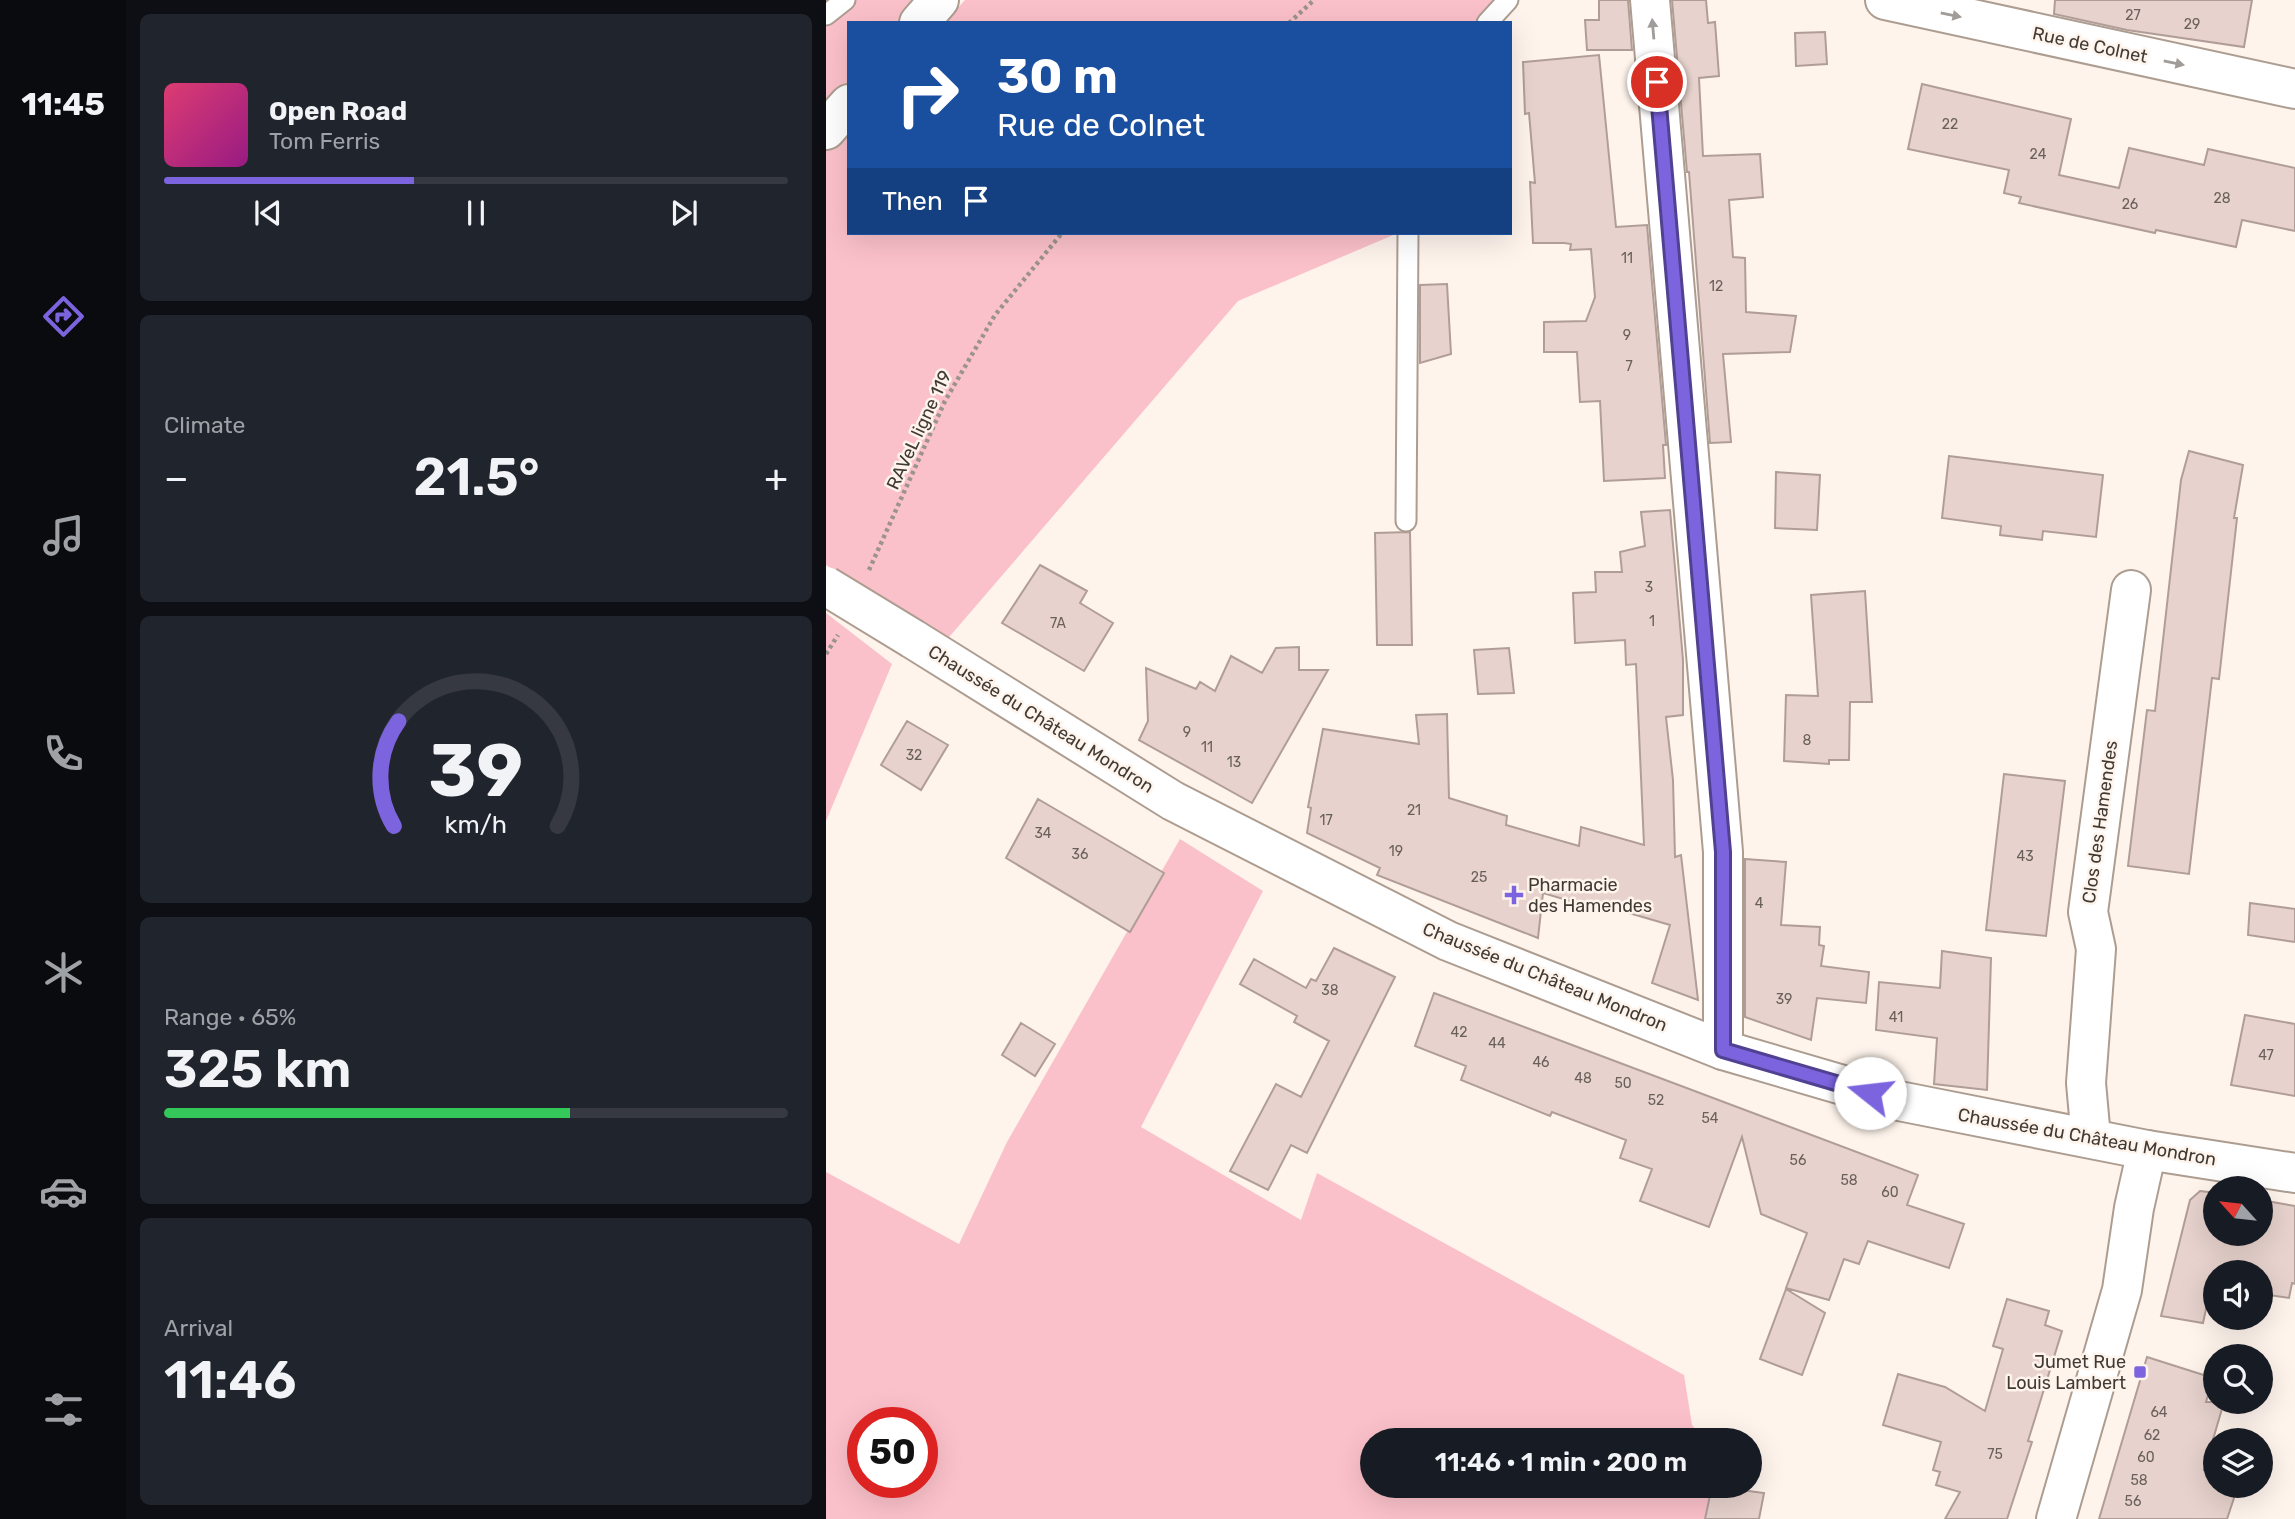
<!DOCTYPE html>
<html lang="en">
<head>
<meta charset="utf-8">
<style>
  body { margin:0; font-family:Rubik,sans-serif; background:#20242c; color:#f1f3f6; height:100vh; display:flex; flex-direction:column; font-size:26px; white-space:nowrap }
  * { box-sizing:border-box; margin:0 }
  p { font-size:23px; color:#9ea1a6 }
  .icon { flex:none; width:38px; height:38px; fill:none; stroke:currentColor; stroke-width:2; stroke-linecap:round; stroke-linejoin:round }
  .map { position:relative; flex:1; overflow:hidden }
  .details { display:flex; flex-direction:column; gap:14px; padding:14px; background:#0d0f14; width:700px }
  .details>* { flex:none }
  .top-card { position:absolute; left:21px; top:21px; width:665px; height:214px; border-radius:0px; box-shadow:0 7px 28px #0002; background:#1a4fa0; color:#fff; overflow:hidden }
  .needle { width:46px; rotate:297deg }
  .fabs { position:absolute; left:1377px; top:1176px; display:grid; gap:14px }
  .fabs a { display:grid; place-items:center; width:70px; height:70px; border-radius:50%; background:#171b24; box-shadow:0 7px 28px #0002; font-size:35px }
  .speed { position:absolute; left:21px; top:1407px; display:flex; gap:14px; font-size:35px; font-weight:700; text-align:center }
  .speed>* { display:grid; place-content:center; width:91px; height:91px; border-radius:50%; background:#171b24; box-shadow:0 7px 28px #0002; line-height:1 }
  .speed .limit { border:10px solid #d22; background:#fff; color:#111 }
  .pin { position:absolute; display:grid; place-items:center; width:60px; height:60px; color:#fff; margin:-30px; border:4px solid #fff; border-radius:50%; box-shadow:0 2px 7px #0007 }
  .me { position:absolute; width:77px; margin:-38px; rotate:286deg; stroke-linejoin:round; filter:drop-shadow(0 0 5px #0008) }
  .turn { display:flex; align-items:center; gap:24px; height:147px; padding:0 35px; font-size:32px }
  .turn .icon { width:91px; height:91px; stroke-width:2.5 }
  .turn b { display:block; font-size:49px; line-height:60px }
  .then { display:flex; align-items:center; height:66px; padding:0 35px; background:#0003; gap:14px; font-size:26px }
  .big { font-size:52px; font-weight:600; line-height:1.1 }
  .details .card { flex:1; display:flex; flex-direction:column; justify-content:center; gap:10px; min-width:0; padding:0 24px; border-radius:10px; background:#20242c }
  .details .dial { align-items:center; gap:0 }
  .dial svg { height:182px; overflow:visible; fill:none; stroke:#363941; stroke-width:7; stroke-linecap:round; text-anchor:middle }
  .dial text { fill:#f1f3f6; stroke:none }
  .song { display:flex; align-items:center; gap:21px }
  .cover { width:84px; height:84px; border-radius:10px; background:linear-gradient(135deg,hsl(340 70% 55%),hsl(310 70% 35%)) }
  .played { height:7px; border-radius:4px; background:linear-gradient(90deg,#7d64df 40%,#363941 40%) }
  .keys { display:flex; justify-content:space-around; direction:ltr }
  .heat { display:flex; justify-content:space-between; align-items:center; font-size:38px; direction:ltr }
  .charge { height:10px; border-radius:5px; background:linear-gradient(90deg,#34c759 65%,#363941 0) }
  .trip { position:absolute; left:534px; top:1428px; width:402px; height:70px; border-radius:35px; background:#171b24; box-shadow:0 7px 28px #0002; font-weight:600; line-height:70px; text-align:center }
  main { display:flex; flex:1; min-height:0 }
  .menu { display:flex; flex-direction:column; width:126px; justify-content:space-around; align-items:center; background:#090b0e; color:#9ea1a6 }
  .menu .icon { width:49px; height:49px }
  .menu .current { color:#7d64df }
  .menu b { font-size:32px; color:#f1f3f6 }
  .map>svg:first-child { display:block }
  .green { fill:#fbc1ca; fill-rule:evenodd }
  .building { fill:#e7d2cd; stroke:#b19d98; stroke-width:2 }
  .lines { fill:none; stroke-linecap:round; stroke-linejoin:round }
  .service-casing { stroke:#ad9d91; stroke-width:23 }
  .minor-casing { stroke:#ad9d91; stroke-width:42 }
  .tertiary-casing { stroke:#ad9d91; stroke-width:42 }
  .secondary-casing { stroke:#ad9d91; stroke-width:42 }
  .path { stroke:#9b938c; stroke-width:4.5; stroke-dasharray:3.5 3.5; stroke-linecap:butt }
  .service { stroke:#fff; stroke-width:19 }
  .minor { stroke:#fff; stroke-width:38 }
  .tertiary { stroke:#fff; stroke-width:38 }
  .secondary { stroke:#fff; stroke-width:38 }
  .secondary-bridge-casing { stroke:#ad9d91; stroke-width:42; stroke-linecap:butt }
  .secondary-bridge { stroke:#fff; stroke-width:38 }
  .oneway { fill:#a09c9a }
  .route-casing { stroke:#514191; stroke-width:18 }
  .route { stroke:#7d64df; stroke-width:12 }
  .poi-dot { fill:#7d64df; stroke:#fef4ec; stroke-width:2.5 }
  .labels { text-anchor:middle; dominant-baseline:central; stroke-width:5; stroke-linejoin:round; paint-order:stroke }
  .number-label { font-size:14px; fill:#6a605b }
  .street-label { font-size:18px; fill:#403a35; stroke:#fef4ec }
  .poi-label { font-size:18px; fill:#403a35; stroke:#fef4ec; text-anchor:start }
</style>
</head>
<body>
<main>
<nav class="menu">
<b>11:45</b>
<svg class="icon current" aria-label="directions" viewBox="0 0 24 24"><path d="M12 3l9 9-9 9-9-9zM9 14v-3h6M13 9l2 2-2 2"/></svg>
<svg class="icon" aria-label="music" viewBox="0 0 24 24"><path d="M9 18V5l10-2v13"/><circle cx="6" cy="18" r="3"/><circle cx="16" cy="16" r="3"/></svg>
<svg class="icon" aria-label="phone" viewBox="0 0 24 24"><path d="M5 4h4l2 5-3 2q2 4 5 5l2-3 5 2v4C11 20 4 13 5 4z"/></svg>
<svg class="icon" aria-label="climate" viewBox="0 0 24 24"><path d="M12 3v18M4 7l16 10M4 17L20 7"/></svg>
<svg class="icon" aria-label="car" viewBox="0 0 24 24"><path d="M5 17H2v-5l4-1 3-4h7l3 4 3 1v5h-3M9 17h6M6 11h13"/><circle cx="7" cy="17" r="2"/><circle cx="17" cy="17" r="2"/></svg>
<svg class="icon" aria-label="filters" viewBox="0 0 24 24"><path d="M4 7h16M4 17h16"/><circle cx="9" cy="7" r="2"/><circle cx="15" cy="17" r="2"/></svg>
</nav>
<section class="details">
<div class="card">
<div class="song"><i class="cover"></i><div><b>Open Road</b><p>Tom Ferris</p></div></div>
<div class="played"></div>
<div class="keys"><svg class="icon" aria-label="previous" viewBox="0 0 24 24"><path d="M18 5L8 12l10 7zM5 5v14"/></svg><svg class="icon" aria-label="pause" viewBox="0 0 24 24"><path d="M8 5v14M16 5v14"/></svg><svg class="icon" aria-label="next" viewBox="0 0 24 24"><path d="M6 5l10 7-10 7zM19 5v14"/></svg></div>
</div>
<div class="card"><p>Climate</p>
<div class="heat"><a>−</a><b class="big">21.5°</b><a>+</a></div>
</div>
<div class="card dial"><svg viewBox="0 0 100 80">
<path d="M14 69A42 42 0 1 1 86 69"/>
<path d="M14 69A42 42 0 0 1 16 23" stroke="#7d64df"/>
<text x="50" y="56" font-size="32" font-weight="700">39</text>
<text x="50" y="72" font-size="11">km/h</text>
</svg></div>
<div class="card"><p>Range · 65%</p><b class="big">325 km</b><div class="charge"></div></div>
<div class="card"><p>Arrival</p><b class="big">11:46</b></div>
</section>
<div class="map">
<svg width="1469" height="1519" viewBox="0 0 1469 1519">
  <rect width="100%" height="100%" fill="#fef4ec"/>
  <path class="green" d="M0 0H108L87 23H23V93L0 118Z
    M139 0H682L662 23H118Z
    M23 124V233H572L412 301 118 643 0 565V149Z
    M0 613 66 664 0 821Z
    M354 839 437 891 315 1127 475 1220 491 1173 858 1375 866 1425 878 1440H546V1486H897L888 1519H0V1172L133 1244 181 1142ZM37 1423H96V1482H37Z"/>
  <path class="building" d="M773 0H802L806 50H761L759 20H773Z
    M846 0H880L882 23 889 22 893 76 873 78 877 156 934 154 937 197 903 200 907 257 919 258 920 312 970 316 964 352 897 354 905 442 884 443 863 172H861Z
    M1229 0H1426L1418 47 1301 30 1228 14Z
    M999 32 1001 64 970 66 969 33Z
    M773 55 790 227 821 225 840 445H837L839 478 778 481 774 401 754 402 751 352H718V322L760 321 769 297 765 249 744 250 745 244 738 243H707L704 182 709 183 703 113 699 114 697 62Z
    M1096 84 1245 119 1233 175 1293 188 1303 148 1378 165 1382 149 1469 168V231L1416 220 1410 247 1330 230 1329 233 1193 203 1195 197 1178 193 1183 170 1082 149Z
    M621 284 625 354 594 363V285Z
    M1363 451 1417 465 1408 518H1411L1393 679 1386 678 1363 874 1302 866 1321 710 1329 711 1355 480Z
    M1123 456 1277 475 1270 537 1217 531 1216 540 1174 535 1175 526 1116 518Z
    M950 472 994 475 991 530 949 528Z
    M844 510 857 660V715L840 717 847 780 849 857 855 855 872 1000 826 983 844 925 762 901 761 906 717 893 712 938 551 875 554 868 481 833 485 808 482 807 497 729 593 744 590 715 621 714 623 798 681 816 680 825 753 846 755 827 818 845 810 664 800 665 799 640 749 643 747 593 770 592 769 572H796L794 552 819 546 815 512Z
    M584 532 586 645H551L549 533Z
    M214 565 261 591 254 603 287 623 258 671 176 623Z
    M1039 591 1046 702H1024L1023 760H1003V764L958 761 960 695 992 696 985 595Z
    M473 647V670H502L426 803 313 740 322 721 320 668 370 689 374 682 389 691 405 656 436 673 450 648Z
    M683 648 688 693 652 694 648 650Z
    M81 721 122 745 95 790 55 765Z
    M1178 774 1239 781 1220 936 1160 930Z
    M212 799 338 873 304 932 180 858Z
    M919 859 960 862 955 925 994 927 993 945 998 946 995 966 1043 972 1040 1003 991 998 985 1040 919 1017Z
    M1424 903 1469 909V942L1422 935Z
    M508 948 569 977 481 1153 465 1145 442 1190 404 1171 450 1084 475 1097 503 1041 468 1022 471 1016 414 984 428 959 480 988 485 979 490 981Z
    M1116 951 1165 958 1161 1090 1108 1084 1111 1038 1050 1030 1053 982 1114 988Z
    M608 993 1092 1175 1081 1205 1138 1224 1123 1268 1042 1241 1033 1264 1018 1259 1003 1300 960 1288 981 1233 935 1214 916 1137 883 1227 814 1201 826 1169 794 1158 800 1140 726 1112 724 1116 635 1080 640 1066 589 1046Z
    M1419 1015 1469 1024V1096L1405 1085Z
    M195 1023 229 1044 209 1076 176 1055Z
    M1374 1191 1390 1193V1234H1435V1200L1469 1206V1284L1466 1283 1463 1298 1435 1294V1272H1390V1286H1385L1377 1323 1335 1316 1364 1200Z
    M960 1289 999 1313 976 1375 934 1359Z
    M1181 1299 1223 1311 1219 1325 1236 1331 1202 1441 1206 1442 1181 1519H1119L1134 1492 1110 1485 1114 1472 1107 1470 1115 1442 1057 1425 1072 1374 1119 1387 1159 1411 1177 1349 1167 1346Z
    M1321 1357 1387 1378 1380 1402H1398L1378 1470 1390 1474V1486H1412L1401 1519H1273Z
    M886 1486 938 1493 933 1519H879Z"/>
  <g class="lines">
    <defs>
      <path id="service" d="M0 15 19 0
        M661 23 682 0
        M580 521 582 233"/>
      <path id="minor" d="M824 0 897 852V1050
        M1059 0 1469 89
        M93 23 113 0
        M0 130 23 104
        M1265 1138 1260 1083 1270 949 1262 912 1305 590"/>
      <path id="tertiary" d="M1230 1519 1296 1290 1308 1208 1321 1150"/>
      <path id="secondary" d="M87 639 347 801 622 941 897 1050 1068 1100 1321 1150 1469 1173"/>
    </defs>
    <use href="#service" class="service-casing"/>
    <use href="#minor" class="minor-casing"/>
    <use href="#tertiary" class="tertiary-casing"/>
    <use href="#secondary" class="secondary-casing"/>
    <path class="path" d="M463 23 488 0
      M43 570 119 401 169 315 236 233
      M0 654 12 635"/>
    <use href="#service" class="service"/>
    <use href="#minor" class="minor"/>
    <use href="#tertiary" class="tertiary"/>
    <use href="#secondary" class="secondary"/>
    <defs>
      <path id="secondary-bridge" d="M0 586 87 639"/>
    </defs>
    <use href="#secondary-bridge" class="secondary-bridge-casing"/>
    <use href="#secondary-bridge" class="secondary-bridge"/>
  </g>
  <defs><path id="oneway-solid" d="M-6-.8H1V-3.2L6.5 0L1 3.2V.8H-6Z" transform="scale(1.75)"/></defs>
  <g class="oneway">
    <use href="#oneway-solid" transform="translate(1125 15) rotate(12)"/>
    <use href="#oneway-solid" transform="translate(827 29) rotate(-95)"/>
    <use href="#oneway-solid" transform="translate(1348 63) rotate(12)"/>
  </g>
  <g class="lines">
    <defs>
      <path id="route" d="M831 82 897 852V1050L1044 1093"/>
    </defs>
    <use href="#route" class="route-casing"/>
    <use href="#route" class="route"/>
  </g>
  <g class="poi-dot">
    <path d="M684.5 884.5h7v7h7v7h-7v7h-7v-7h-7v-7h7z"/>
    <rect x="1307" y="1365" width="14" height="14" rx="3.5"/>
  </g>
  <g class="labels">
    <g class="number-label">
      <text x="1307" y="15">27</text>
      <text x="1366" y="24">29</text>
      <text x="1124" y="124">22</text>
      <text x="1212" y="154">24</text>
      <text x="1396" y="198">28</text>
      <text x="1304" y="204">26</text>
      <text x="801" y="258">11</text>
      <text x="890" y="286">12</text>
      <text x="801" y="335">9</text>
      <text x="803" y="366">7</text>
      <text x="823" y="587">3</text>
      <text x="826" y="621">1</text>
      <text x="232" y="623">7A</text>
      <text x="361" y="732">9</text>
      <text x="981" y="740">8</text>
      <text x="381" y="747">11</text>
      <text x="88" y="755">32</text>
      <text x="408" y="762">13</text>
      <text x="588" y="810">21</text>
      <text x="500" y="820">17</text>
      <text x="217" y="833">34</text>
      <text x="570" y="851">19</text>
      <text x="254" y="854">36</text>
      <text x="1199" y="856">43</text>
      <text x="653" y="877">25</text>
      <text x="933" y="903">4</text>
      <text x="504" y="990">38</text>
      <text x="958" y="999">39</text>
      <text x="1070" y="1017">41</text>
      <text x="633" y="1032">42</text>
      <text x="671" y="1043">44</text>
      <text x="1440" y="1055">47</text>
      <text x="715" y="1062">46</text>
      <text x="757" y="1078">48</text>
      <text x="797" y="1083">50</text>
      <text x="830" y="1100">52</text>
      <text x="884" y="1118">54</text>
      <text x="972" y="1160">56</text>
      <text x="1023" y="1180">58</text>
      <text x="1064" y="1192">60</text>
      <text x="1333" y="1412">64</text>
      <text x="1326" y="1435">62</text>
      <text x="1169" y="1454">75</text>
      <text x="1320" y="1457">60</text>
      <text x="1313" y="1480">58</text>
      <text x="1307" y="1501">56</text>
    </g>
    <g class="street-label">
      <text transform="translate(1264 45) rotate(12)">Rue de Colnet</text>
      <text transform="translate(93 430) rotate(-65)">RAVeL ligne 119</text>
      <text transform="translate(215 719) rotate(32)">Chaussée du Château Mondron</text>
      <text transform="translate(1274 822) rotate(-82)">Clos des Hamendes</text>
      <text transform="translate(719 977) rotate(22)">Chaussée du Château Mondron</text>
      <text transform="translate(1261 1137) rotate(10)">Chaussée du Château Mondron</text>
    </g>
    <g class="poi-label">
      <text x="702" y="885">Pharmacie<tspan x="702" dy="21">des Hamendes</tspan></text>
      <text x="1300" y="1362" text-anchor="end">Jumet Rue<tspan x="1300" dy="21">Louis Lambert</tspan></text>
    </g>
  </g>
</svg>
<div class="fabs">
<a><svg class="needle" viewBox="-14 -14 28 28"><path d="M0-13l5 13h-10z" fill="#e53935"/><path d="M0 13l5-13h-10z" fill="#9ea1a6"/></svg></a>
<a><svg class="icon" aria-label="sound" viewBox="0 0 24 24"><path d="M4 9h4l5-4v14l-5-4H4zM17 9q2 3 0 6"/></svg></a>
<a><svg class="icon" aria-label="search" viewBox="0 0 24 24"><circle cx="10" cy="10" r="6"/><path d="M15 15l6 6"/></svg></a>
<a><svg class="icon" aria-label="layers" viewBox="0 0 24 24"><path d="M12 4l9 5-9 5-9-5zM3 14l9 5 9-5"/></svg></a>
</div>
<div class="speed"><div class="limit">50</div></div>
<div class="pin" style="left:831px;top:82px;background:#d93025"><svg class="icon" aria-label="arrive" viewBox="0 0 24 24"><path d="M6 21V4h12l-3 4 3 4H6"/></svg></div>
<svg class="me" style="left:1044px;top:1093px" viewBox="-20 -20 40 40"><circle r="19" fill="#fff"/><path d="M0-13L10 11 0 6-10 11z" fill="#7d64df"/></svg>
<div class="trip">11:46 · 1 min · 200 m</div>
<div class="top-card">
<div class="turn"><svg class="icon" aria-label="right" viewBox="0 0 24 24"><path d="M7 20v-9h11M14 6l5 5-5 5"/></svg><div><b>30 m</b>Rue de Colnet</div></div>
<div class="then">Then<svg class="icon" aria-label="arrive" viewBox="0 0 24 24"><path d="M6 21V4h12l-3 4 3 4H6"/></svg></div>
</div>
</div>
</main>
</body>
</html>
